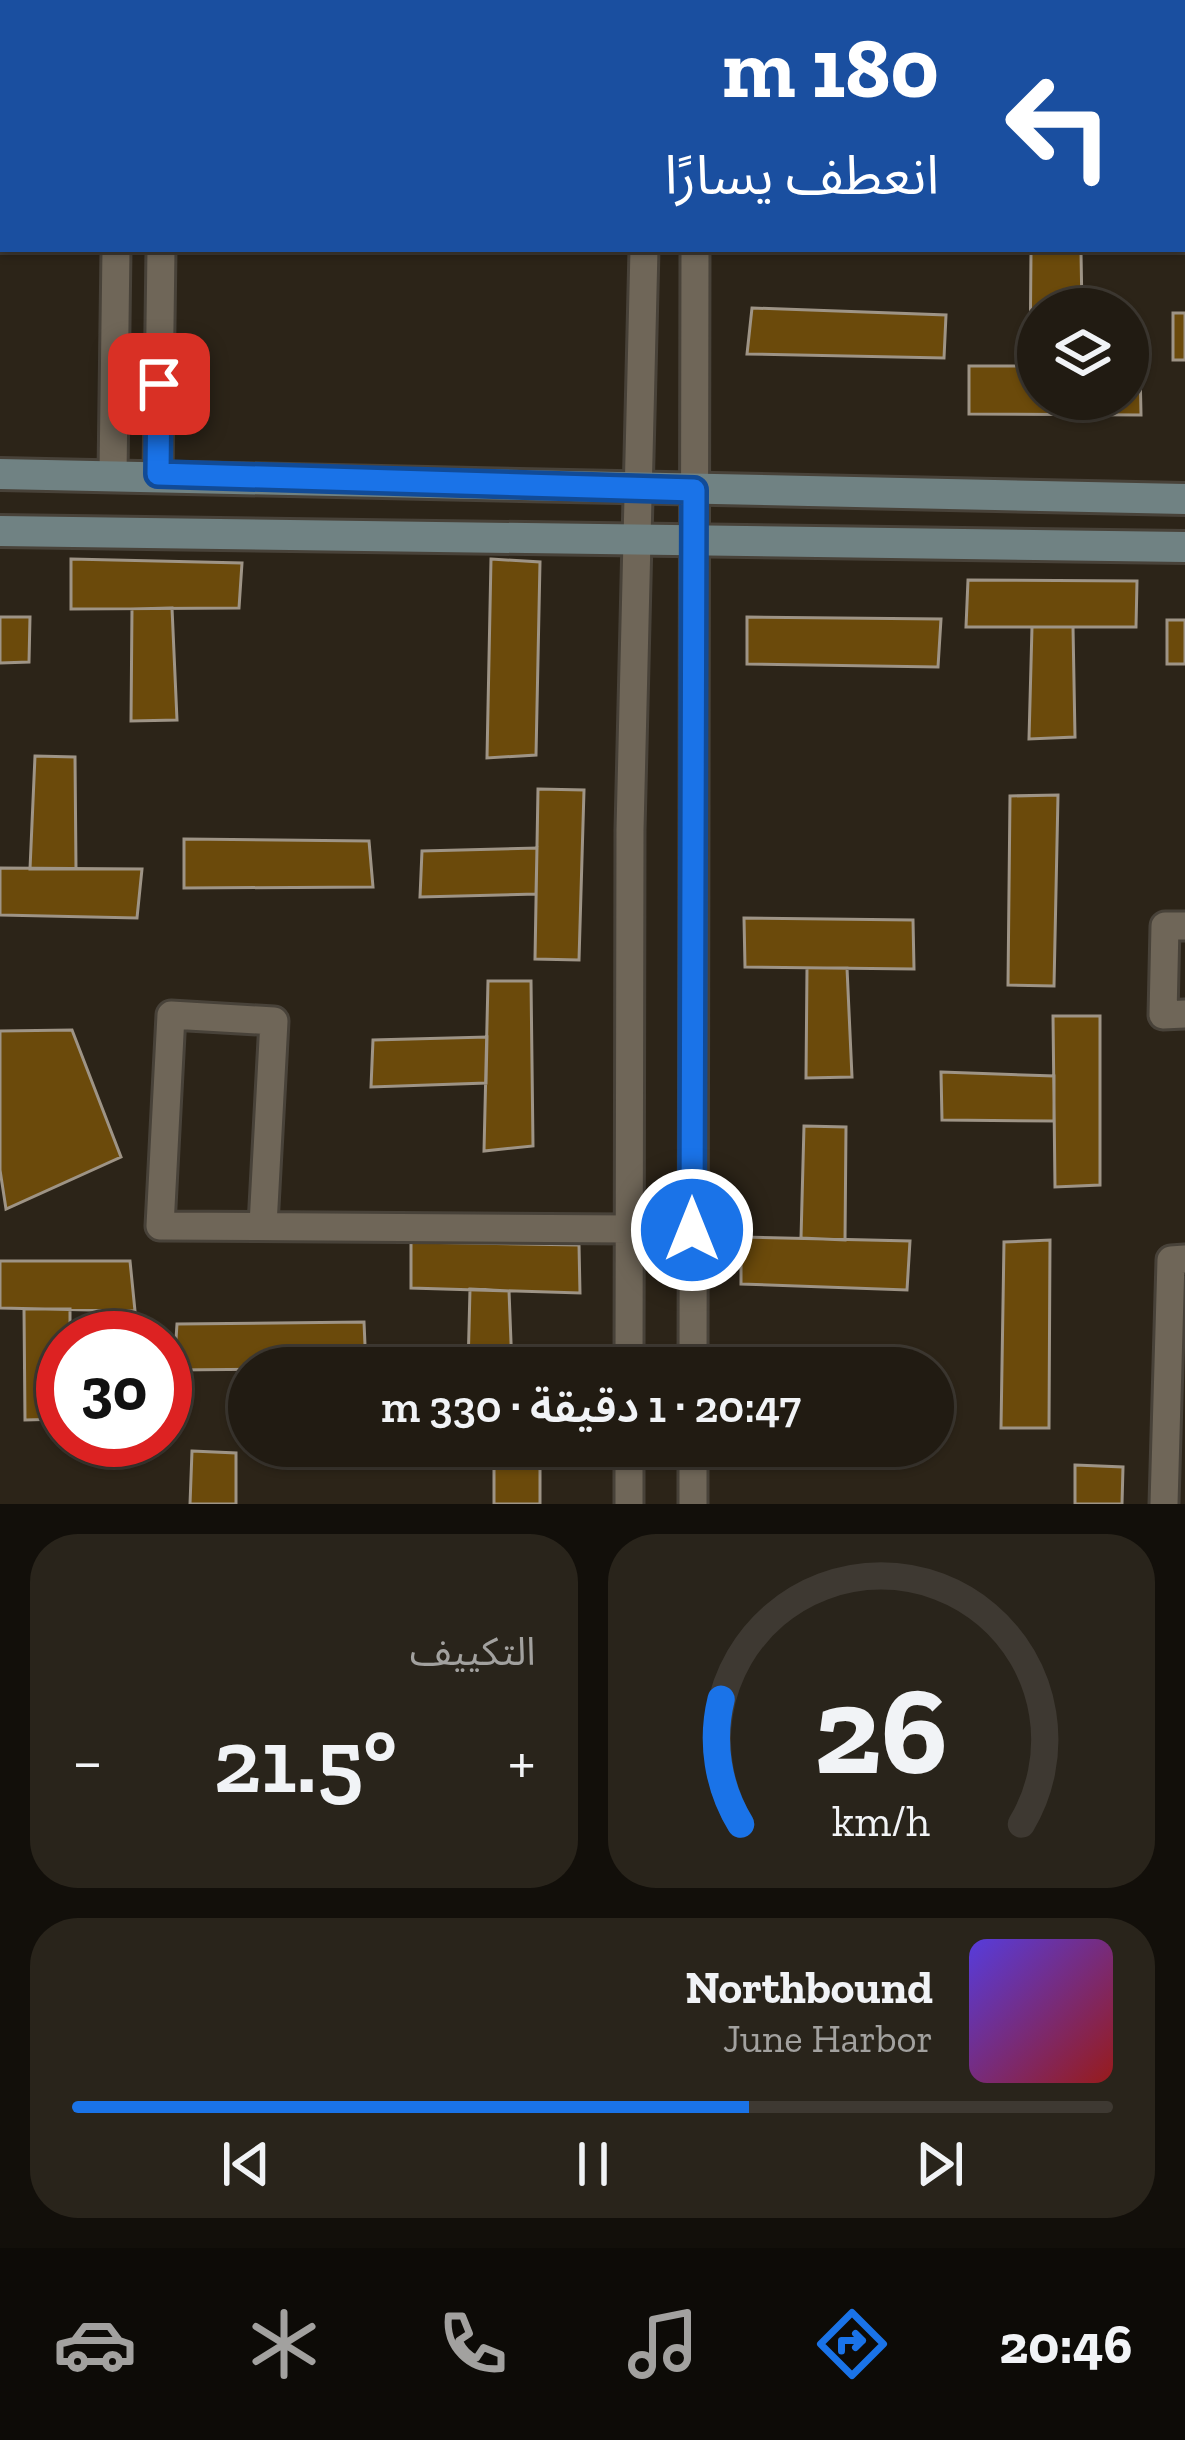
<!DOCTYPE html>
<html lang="ar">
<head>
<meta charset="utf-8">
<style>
  body { margin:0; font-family:"Zilla Slab","Noto Sans Arabic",serif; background:#29241b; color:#f1f3f6; direction:rtl; height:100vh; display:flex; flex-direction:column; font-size:45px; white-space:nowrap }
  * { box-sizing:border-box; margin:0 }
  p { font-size:39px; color:#a2a19f }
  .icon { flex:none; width:66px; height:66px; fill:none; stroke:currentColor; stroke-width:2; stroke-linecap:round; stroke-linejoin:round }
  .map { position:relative; height:1504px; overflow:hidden; direction:ltr }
  .sheet { display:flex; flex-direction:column; gap:30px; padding:30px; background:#120f0a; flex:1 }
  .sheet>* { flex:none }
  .hud { position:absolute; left:0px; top:0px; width:1185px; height:252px; box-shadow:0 3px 9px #0004,0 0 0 3px #3e3932; direction:rtl; background:#1a4fa0; color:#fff; overflow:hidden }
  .controls { position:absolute; left:1017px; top:288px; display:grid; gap:24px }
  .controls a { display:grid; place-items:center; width:132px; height:132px; border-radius:50%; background:#211b12; box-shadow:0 3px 9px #0004,0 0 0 3px #3e3932; font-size:60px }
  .speed { position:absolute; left:36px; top:1311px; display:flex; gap:24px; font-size:60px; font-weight:700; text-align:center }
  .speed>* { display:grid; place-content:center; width:156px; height:156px; border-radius:50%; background:#211b12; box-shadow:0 3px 9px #0004,0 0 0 3px #3e3932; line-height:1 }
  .speed .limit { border:18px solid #d22; background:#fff; color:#111 }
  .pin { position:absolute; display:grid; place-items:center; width:102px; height:102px; color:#fff; margin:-51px; border-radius:24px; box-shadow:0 6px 18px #0006 }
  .me { position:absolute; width:132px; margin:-66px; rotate:0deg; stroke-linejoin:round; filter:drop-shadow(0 0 9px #0008) }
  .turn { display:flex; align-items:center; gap:42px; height:252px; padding:0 48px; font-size:54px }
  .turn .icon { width:156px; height:156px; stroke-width:2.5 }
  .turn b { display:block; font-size:84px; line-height:102px }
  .big { font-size:90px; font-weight:600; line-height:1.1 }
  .sheet .card { flex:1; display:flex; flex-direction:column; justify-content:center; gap:18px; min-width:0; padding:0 42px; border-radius:48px; background:#29241b }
  .sheet .dial { align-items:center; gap:0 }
  .dial svg { height:312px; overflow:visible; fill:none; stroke:#3e3932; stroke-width:7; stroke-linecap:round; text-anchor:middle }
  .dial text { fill:#f1f3f6; stroke:none }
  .song { display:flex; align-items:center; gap:36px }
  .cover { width:144px; height:144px; border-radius:18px; background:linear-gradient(135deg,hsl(250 70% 55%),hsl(0 70% 35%)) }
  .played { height:12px; border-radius:6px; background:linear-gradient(90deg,#1a73e8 65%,#3e3932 65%) }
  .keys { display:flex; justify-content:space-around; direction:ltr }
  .heat { display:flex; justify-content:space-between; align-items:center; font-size:66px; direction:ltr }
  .sheet .tiles { flex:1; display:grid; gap:30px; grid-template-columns:1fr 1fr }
  .card:last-child { grid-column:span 2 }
  .trip { position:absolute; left:228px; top:1347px; width:726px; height:120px; border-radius:60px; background:#211b12; box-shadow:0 3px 9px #0004,0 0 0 3px #3e3932; font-weight:600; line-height:120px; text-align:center; direction:rtl }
  .menu { display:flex; height:192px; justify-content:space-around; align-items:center; background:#0d0b07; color:#a2a19f }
  .menu .icon { width:84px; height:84px }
  .menu .active { color:#1a73e8 }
  .menu b { font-size:54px; color:#f1f3f6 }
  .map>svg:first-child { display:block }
  .building { fill:#6b4a0b; stroke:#9e9486; stroke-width:3 }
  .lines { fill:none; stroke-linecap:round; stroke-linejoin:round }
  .street-casing { stroke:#484239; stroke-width:33 }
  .secondary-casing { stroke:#484239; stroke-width:36 }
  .street { stroke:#6f6658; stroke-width:27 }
  .secondary { stroke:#708283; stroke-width:30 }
  .route-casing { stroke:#114b97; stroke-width:30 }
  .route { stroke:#1a73e8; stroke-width:21 }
</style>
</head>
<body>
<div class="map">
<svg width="1185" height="1504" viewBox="0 0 1185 1504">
  <rect width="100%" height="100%" fill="#2c2418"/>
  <path class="building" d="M1031 253H1081L1082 309H1038V366H1030Z
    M752 308 946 315 944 358 747 354Z
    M1173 313H1185V360H1173Z
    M969 366H1038V399H1128V367H1140L1141 415 969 414Z
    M71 559 242 563 239 608 71 609Z
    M491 559 540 562 536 755 487 758Z
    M968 580 1137 581 1136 627H966Z
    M172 608 177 720 131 721 132 609Z
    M0 617H30L29 662 0 663Z
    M747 617 941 619 938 667 747 664Z
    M1167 620H1185V664H1167Z
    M1032 627H1073L1075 737 1029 739Z
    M35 756 75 757 76 869H30Z
    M538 789 584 790 579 960 535 959Z
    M1058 795 1054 986 1008 985 1010 796Z
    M184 839 369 841 373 887 184 888Z
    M537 848 536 894 420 897 422 851Z
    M0 868 142 869 137 918 0 915Z
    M744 918 913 920 914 969 745 967Z
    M807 968H847L852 1077 806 1078Z
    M488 981H531L533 1146 484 1151Z
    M1053 1016H1100V1185L1055 1187Z
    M72 1030 121 1157 6 1209 0 1170V1031Z
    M487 1037 486 1083 371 1087 373 1040Z
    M941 1072 1054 1076V1121L942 1120Z
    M804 1126 846 1127 845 1240 801 1238Z
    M741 1237 910 1241 907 1290 741 1284Z
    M1050 1240 1049 1428H1001L1004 1242Z
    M411 1242 579 1245 580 1293 411 1288Z
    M0 1261H130L135 1311 0 1308Z
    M470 1289 509 1291 512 1368H468Z
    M24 1309H70V1338H63V1419L25 1420Z
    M364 1322 366 1368 174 1370 177 1324Z
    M494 1446H540V1504H494Z
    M192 1451 236 1453V1504H190Z
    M1075 1465 1123 1467 1122 1504H1075Z"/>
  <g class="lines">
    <defs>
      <path id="street" d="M120 3V0
        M164 3V0
        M647 3V0
        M697 3V0
        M1182 25H1185
        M1182 135H1185
        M113 474 116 249
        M158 474 161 249
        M1185 926H1165L1163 1015 1185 1014
        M263 1225 274 1021 171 1015 160 1226 629 1229
        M629 1368 630 830 644 249
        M693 1368 695 249
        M693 1446V1504
        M629 1504V1446
        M1164 1504 1171 1260 1185 1259"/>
      <path id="secondary" d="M0 474 1185 499
        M0 531 1185 547"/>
    </defs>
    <use href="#street" class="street-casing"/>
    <use href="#secondary" class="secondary-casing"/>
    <use href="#street" class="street"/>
    <use href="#secondary" class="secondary"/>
  </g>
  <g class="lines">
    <defs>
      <path id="route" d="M159 384 158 474 694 490 692 1230"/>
    </defs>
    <use href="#route" class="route-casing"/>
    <use href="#route" class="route"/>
  </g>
</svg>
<div class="controls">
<a><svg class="icon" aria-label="layers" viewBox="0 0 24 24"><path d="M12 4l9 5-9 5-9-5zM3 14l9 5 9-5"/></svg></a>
</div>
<div class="speed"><div class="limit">30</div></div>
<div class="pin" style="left:159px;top:384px;background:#d93025"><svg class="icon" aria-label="arrive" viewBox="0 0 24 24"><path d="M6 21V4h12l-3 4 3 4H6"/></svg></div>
<svg class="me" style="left:692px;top:1230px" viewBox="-20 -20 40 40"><circle r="17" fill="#1a73e8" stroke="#fff" stroke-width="3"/><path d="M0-11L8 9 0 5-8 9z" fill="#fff"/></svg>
<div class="trip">20:47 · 1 دقيقة · 330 m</div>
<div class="hud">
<div class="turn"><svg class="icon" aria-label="left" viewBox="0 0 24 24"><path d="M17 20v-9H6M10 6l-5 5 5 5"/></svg><div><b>180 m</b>انعطف يسارًا</div></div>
</div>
</div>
<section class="sheet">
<div class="tiles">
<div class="card dial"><svg viewBox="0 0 100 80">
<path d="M14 69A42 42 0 1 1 86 69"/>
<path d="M14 69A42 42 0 0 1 9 37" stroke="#1a73e8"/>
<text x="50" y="56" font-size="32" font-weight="700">26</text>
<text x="50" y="72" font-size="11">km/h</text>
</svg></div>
<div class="card"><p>التكييف</p>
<div class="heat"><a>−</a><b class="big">21.5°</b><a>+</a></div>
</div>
<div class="card">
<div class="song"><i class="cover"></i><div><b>Northbound</b><p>June Harbor</p></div></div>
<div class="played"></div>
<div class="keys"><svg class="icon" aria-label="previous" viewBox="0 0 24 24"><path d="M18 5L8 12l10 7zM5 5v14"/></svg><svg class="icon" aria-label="pause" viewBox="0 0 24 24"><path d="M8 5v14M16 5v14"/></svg><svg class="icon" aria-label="next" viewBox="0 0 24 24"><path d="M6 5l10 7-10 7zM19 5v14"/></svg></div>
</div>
</div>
</section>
<nav class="menu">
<b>20:46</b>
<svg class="icon active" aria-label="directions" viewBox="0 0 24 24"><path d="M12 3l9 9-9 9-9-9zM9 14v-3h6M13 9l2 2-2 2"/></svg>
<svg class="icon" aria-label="music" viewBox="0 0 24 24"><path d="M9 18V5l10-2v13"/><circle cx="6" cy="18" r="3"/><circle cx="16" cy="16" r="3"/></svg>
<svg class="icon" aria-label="phone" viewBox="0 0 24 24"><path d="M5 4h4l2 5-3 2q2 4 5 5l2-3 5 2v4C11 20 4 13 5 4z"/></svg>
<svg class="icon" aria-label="climate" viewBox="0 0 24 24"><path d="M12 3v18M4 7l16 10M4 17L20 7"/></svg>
<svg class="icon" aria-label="car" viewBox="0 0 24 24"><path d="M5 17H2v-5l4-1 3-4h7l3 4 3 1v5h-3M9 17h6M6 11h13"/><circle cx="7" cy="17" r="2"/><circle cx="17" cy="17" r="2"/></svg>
</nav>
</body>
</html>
